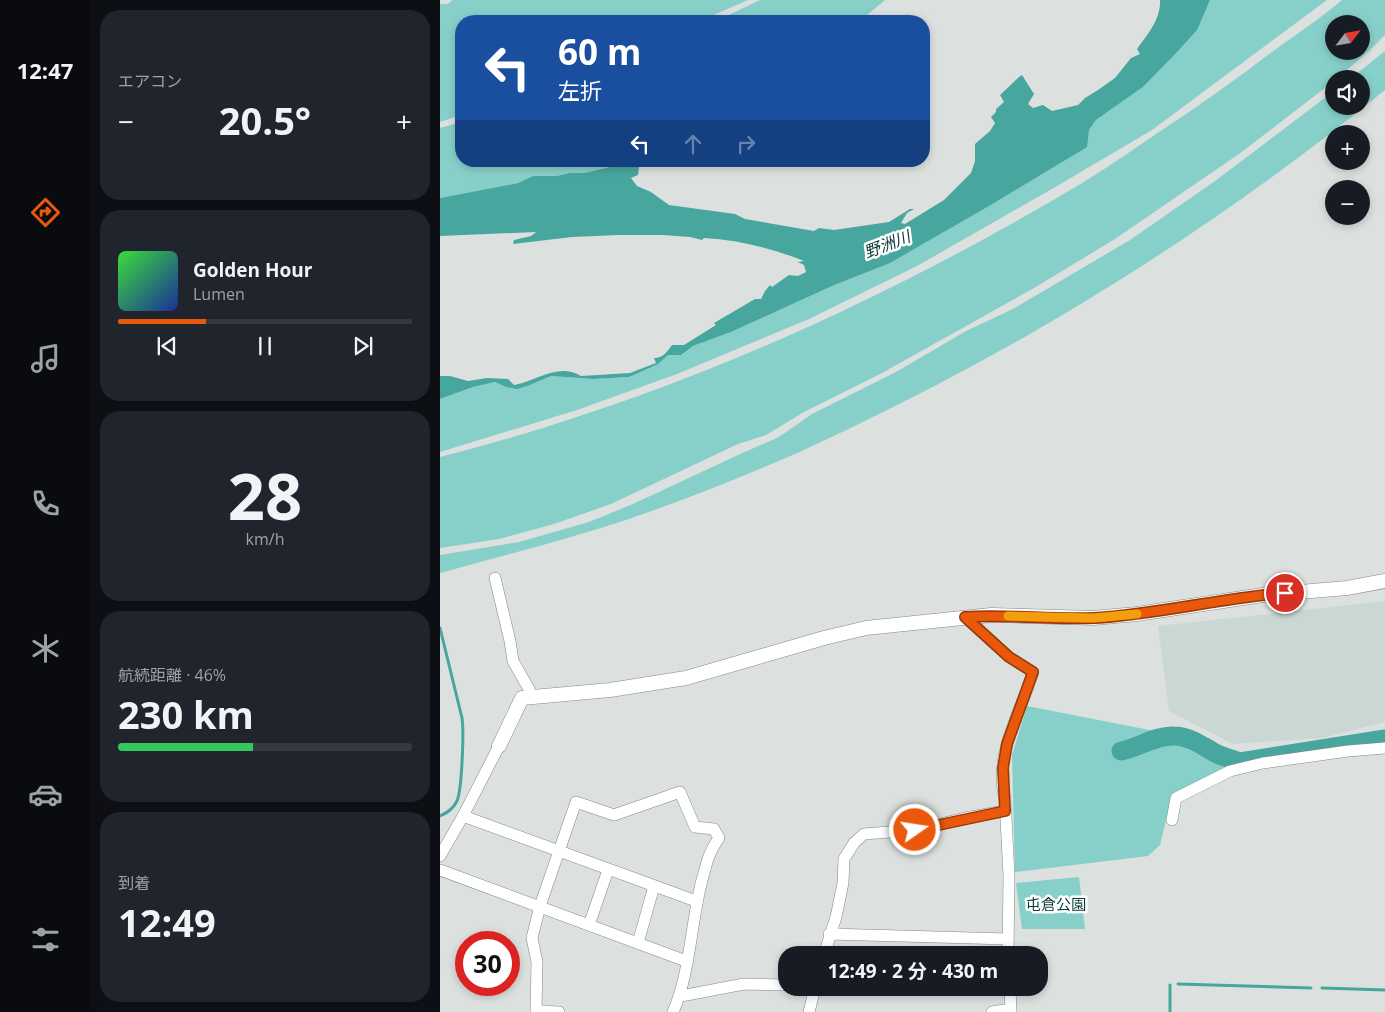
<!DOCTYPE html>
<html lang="ja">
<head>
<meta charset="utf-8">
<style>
  body { margin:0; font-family:"Open Sans","Noto Sans JP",sans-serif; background:#20242c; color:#f1f3f6; height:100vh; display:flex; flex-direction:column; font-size:19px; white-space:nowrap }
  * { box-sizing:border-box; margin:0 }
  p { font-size:16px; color:#9ea1a6 }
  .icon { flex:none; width:28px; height:28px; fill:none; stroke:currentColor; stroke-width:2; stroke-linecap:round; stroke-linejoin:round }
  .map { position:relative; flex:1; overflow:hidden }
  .side { display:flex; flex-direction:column; gap:10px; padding:10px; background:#0d0f14; width:350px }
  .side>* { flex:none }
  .top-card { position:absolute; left:15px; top:15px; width:475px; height:152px; border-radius:20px; box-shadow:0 2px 8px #0003; background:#1a4fa0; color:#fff; overflow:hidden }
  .needle { width:32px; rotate:59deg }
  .buttons { position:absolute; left:885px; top:15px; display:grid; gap:10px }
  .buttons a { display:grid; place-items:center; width:45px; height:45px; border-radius:50%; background:#171b24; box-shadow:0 2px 8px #0003; font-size:25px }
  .speed { position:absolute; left:15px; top:931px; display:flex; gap:10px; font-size:25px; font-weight:700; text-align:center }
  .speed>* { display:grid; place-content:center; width:65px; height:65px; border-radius:50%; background:#171b24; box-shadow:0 2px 8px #0003; line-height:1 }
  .speed .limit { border:8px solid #d22; background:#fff; color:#111 }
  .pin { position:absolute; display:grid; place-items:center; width:42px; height:42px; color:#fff; margin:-21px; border:2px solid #fff; border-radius:50%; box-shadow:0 1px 5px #0007 }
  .me { position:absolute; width:55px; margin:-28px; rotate:77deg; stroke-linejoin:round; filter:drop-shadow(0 0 4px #0008) }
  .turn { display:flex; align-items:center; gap:18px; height:105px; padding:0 20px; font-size:22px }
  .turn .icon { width:65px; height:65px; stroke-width:2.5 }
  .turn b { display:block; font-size:35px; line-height:42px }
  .lanes { display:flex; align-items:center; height:48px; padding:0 20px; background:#0003; justify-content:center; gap:25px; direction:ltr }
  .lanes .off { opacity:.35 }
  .big { font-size:38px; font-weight:700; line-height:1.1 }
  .side .card { flex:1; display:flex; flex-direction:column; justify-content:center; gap:8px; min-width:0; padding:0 18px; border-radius:20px; background:#20242c }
  .side .dial { align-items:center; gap:0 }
  .dial b { font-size:65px; line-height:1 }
  .song { display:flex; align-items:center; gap:15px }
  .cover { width:60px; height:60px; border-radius:8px; background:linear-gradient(135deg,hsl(120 70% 55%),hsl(230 70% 35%)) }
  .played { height:5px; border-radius:2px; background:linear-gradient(90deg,#ea580c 30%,#363941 30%) }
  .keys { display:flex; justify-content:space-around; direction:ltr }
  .heat { display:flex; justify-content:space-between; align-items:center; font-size:28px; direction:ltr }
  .charge { height:8px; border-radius:4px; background:linear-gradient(90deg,#34c759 46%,#363941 0) }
  .trip { position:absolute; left:338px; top:946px; width:270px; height:50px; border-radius:20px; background:#171b24; box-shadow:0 2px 8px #0003; font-weight:700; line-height:50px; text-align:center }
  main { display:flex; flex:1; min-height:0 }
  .tab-bar { display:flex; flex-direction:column; width:90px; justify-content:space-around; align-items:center; background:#090b0e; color:#9ea1a6 }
  .tab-bar .icon { width:35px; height:35px }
  .tab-bar .active { color:#ea580c }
  .tab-bar b { font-size:22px; color:#f1f3f6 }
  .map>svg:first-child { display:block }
  .built { fill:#cad7d5 }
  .green { fill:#87d0c9; fill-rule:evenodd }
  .water { fill:#47a69e }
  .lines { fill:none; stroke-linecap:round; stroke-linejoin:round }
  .stream { stroke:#47a69e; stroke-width:3 }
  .river { stroke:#47a69e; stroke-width:19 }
  .minor-casing { stroke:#848887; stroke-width:12 }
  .tertiary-casing { stroke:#848887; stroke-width:15 }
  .minor { stroke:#fff; stroke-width:11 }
  .tertiary { stroke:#fff; stroke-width:14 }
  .route-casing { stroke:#983908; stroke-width:12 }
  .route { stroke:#ea580c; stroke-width:9 }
  .slow { stroke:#f59e0b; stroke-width:9 }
  .labels { text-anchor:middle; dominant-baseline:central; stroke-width:5; stroke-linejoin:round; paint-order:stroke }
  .park-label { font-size:15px; fill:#0a3835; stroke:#fff }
  .water-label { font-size:16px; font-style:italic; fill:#063532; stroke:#fff }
</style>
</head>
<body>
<main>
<nav class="tab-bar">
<b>12:47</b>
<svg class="icon active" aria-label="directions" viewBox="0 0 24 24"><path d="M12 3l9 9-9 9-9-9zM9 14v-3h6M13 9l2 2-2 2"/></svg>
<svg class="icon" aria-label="music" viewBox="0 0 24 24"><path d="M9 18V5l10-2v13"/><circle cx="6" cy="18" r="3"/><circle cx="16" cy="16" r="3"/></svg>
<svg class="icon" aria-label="phone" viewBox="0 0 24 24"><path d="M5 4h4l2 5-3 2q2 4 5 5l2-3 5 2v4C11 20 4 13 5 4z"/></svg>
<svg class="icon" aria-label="climate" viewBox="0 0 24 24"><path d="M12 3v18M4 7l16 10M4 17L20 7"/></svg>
<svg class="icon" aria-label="car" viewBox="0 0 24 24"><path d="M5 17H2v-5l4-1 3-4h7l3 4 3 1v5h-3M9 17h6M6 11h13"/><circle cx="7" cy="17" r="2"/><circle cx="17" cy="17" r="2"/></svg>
<svg class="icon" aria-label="filters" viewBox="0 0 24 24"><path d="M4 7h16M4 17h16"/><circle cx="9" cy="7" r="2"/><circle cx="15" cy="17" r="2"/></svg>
</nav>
<section class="side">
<div class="card"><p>エアコン</p>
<div class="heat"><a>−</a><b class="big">20.5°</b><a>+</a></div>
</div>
<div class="card">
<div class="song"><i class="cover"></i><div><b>Golden Hour</b><p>Lumen</p></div></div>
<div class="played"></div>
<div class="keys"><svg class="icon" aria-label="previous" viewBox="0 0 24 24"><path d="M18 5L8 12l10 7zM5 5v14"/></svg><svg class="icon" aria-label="pause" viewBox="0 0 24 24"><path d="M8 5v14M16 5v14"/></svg><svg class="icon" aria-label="next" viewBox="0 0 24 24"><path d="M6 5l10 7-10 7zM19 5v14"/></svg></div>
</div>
<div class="card dial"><b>28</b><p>km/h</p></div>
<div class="card"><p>航続距離 · 46%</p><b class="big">230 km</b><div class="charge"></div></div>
<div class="card"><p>到着</p><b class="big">12:49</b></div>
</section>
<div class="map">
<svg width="945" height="1012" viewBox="0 0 945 1012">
  <rect width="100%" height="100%" fill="#dce0df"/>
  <path class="built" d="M945 601V722L882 738 793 744 729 711 718 626Z"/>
  <path class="green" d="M12 0H308L260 21H21V115L0 122V4H8Z
    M320 0H445L420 21H276Z
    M770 0H887L712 130 617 186 477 266 369 319 237 374 137 410 0 452V399L33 387 55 382 66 387 90 385 111 376 153 379 189 377 220 362 228 355H241L253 346 291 332 392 286 449 263 500 234 649 130 656 120 703 87Z
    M902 0H945V35L928 52 896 79H894V81L799 154 675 239 594 288 442 373 364 412 326 435 298 444 171 504 114 524 59 539 0 548V457C228 399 446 301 647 180 671 165 695 148 719 132 759 106 798 78 836 49 858 33 881 18 902 0ZM894 24H921V51H894Z
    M945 51V90C796 211 635 316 463 402 415 426 367 450 317 470 274 488 230 505 186 520 125 540 62 556 0 573V555L79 542 149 522 193 504 298 455 339 437 372 414 456 372 526 331 573 309 690 240 775 181 894 91V106H921V79H910Z
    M21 122V161H183L174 166 144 173H129L117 176H93L78 183 0 198V128Z
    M587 706 776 743 785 772 732 796 720 845 708 856 575 872 572 755Z
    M639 877 645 929H582L576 883Z"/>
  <path class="water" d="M720 0H770L757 30 736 53 703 87 656 120 649 130 647 147 554 203 450 263 392 286 291 332 253 346 241 355H228L218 364 189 377 153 379 111 376 90 385 77 389 66 387 55 382 33 387 0 399V376H10L28 381 47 378 68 379 74 385C95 382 119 362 141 376L190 373 216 363 214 358C223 358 227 352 232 345H244L276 325 274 323 315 299H321L325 291 330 285 332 287 349 275 358 276 366 272 364 265 358 262 364 261C331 248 299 240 264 238L262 240 250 237 223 235H179L132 237 73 244 74 240 91 236 96 232 0 236V198L78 183 93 176H117L129 173H144L174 166 199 167 198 175 191 178 197 186 211 192 229 205 295 214 305 219 374 231 379 228 394 230 449 222 470 209H474L467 213 461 223 465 224 504 200 531 173 535 161V144L550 131 555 123 551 117 556 112V109L564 102 560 95 579 77 582 75 594 94 588 104 593 108 603 105 612 111 638 105 645 98 658 90 675 78 691 58 700 54 697 49C708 34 721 19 720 0Z"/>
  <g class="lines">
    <path class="stream" d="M0 628 22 718C24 732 22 789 17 801 13 809 8 812 0 816
      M738 984 871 988
      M882 988 945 990
      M730 1012V985"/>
    <path class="river" d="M681 751C698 748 716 735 734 736 750 736 764 747 777 754 784 757 792 759 800 762L945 739"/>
    <defs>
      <path id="minor" d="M55 578 70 641 73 661 89 689 91 696
        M525 617 569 657 593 672C581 712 553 756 565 799L569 876 568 955
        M23 816 256 901
        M732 820 736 798 790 771 823 763 908 751 945 748
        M0 856 23 816 59 746
        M0 870 246 961
        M149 925 168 870
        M389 934 568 939
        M198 943 214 886
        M384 955 396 917 403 883 404 859 414 843 424 834 475 830 525 818 565 811
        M570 988 571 1012
        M241 996 304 984 346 985
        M119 1012 96 1011 97 962 92 938 100 906 136 802 174 815 240 792 255 827 274 829 279 838C268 853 267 863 262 880 251 922 250 974 233 1012
        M369 1012 375 988
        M552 1012 571 1009"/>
      <path id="tertiary" d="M59 746 82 698 170 690 246 678 384 638 426 628 551 615 653 618 697 614 823 595 907 588 945 581"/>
    </defs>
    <use href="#minor" class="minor-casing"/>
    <use href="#tertiary" class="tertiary-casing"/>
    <use href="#minor" class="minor"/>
    <use href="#tertiary" class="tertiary"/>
  </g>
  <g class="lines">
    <defs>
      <path id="route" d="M475 830 565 811 563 768 567 744 593 672 569 657 525 617C568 614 612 620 655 618 719 614 781 598 845 593"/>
    </defs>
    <use href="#route" class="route-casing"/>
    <use href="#route" class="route"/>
    <path class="slow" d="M568 616 653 618 697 614"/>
  </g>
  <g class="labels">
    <g class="park-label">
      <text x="616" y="904">屯倉公園</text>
    </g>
    <g class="water-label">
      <text transform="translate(447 244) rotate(-21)">野洲川</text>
    </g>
  </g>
</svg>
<div class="buttons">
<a><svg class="needle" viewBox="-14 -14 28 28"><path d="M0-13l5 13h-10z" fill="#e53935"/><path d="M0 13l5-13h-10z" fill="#9ea1a6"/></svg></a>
<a><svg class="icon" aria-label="sound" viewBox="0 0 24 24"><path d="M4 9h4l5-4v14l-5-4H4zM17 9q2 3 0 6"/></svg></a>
<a>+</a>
<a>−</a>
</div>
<div class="speed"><div class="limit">30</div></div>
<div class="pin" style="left:845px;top:593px;background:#d93025"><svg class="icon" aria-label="arrive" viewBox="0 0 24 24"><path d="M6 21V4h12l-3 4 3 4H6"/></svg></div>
<svg class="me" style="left:475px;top:830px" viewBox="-20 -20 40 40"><circle r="17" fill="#ea580c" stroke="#fff" stroke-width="3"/><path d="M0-11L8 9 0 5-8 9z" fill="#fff"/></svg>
<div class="trip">12:49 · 2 分 · 430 m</div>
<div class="top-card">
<div class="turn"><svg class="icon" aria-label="left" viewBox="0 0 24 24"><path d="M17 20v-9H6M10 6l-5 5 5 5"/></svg><div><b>60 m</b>左折</div></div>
<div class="lanes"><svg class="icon" aria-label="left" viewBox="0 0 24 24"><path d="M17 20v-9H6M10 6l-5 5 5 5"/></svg><svg class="icon off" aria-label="ahead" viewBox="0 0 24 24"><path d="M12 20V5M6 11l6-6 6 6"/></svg><svg class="icon off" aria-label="right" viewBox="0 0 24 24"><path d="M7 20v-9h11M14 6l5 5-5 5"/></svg></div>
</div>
</div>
</main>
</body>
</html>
